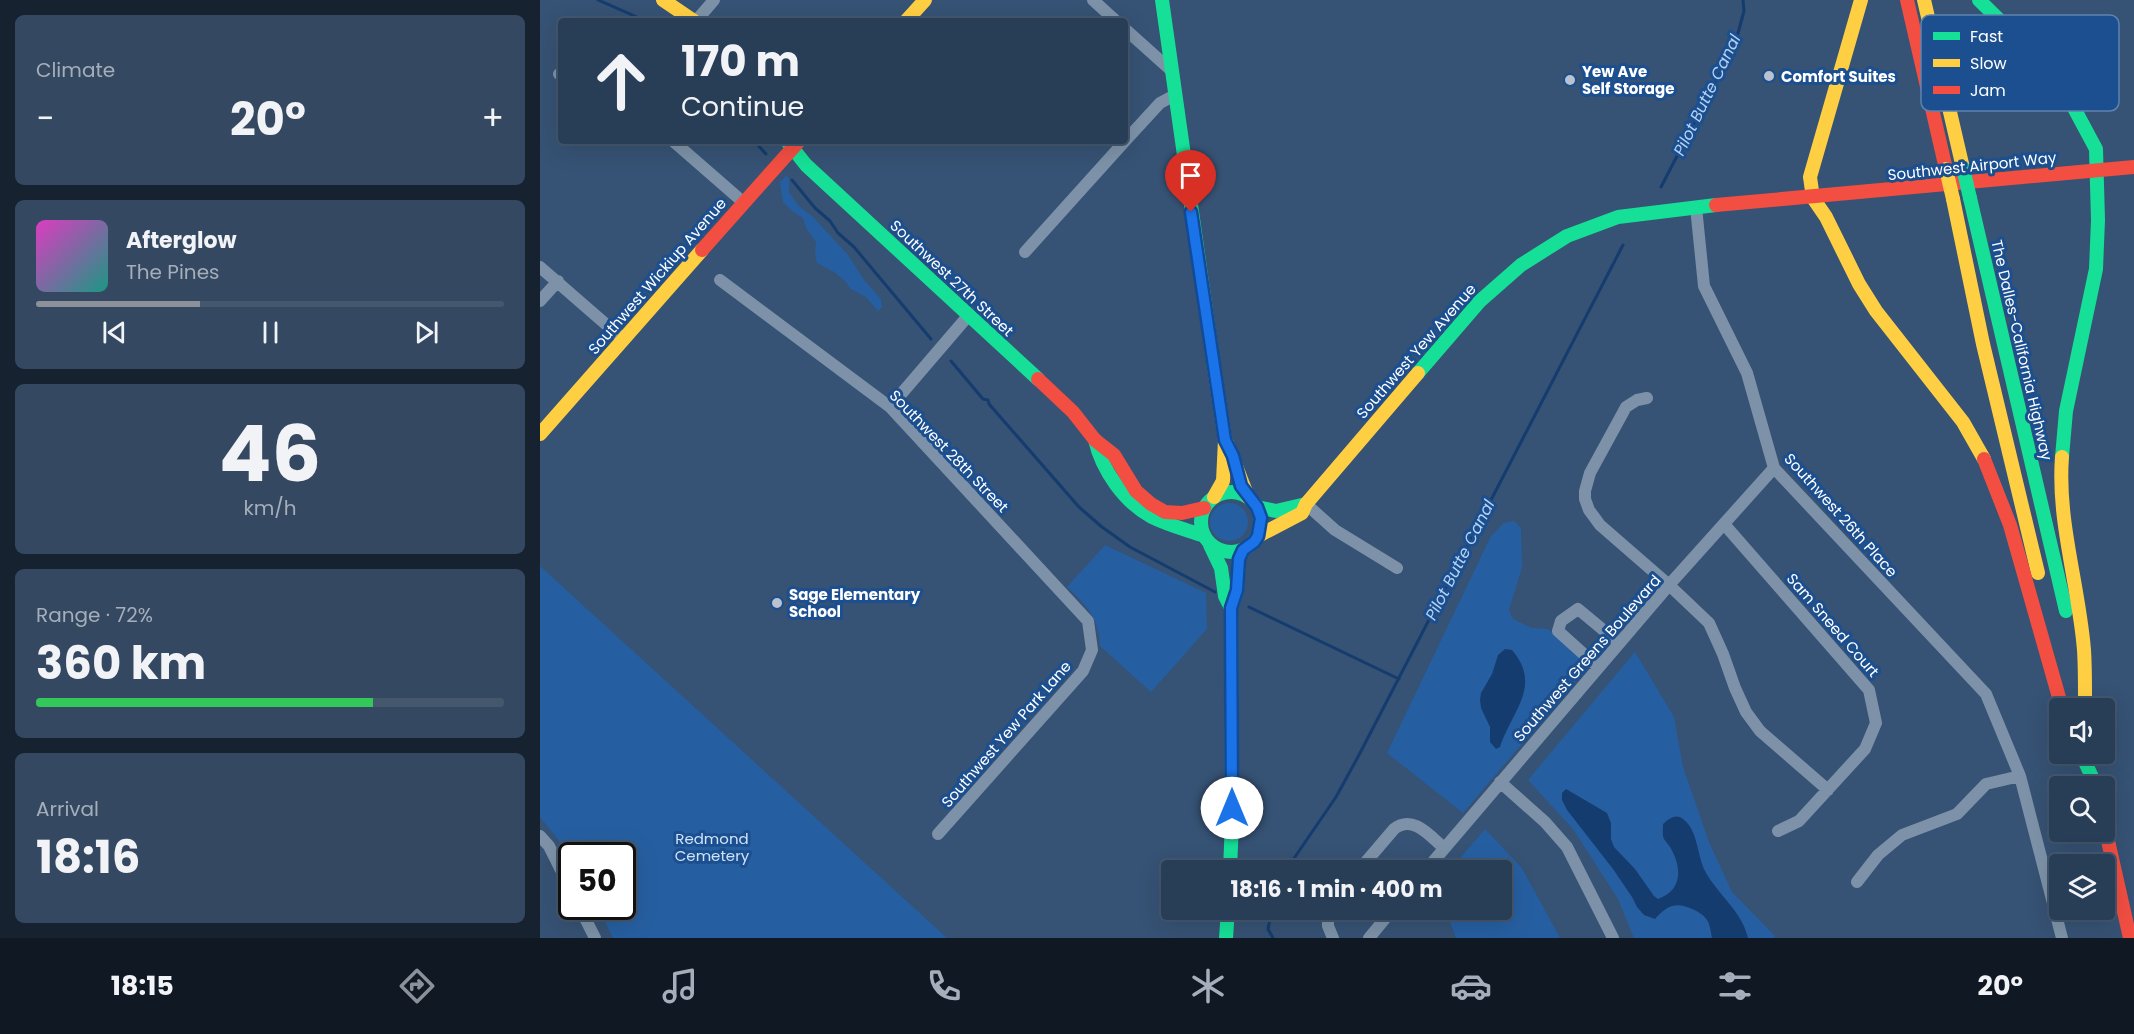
<!DOCTYPE html>
<html lang="en">
<head>
<meta charset="utf-8">
<style>
  body { margin:0; font-family:Poppins,sans-serif; background:#344961; color:#f1f3f6; height:100vh; display:flex; flex-direction:column; font-size:22px; white-space:nowrap }
  * { box-sizing:border-box; margin:0 }
  p { font-size:20px; color:#a5aeba }
  .icon { flex:none; width:33px; height:33px; fill:none; stroke:currentColor; stroke-width:2; stroke-linecap:round; stroke-linejoin:round }
  .map { position:relative; flex:1; overflow:hidden }
  .panel { display:flex; flex-direction:column; gap:15px; padding:15px; background:#162230; width:540px }
  .panel>* { flex:none }
  .guide { position:absolute; left:18px; top:18px; width:570px; height:126px; border-radius:6px; box-shadow:0 6px 24px #0002,0 0 0 2px #44576d; background:#283e57; color:#f1f3f6; overflow:hidden }
  .tools { position:absolute; left:1509px; top:698px; display:grid; gap:12px }
  .tools a { display:grid; place-items:center; width:66px; height:66px; border-radius:6px; background:#283e57; box-shadow:0 6px 24px #0002,0 0 0 2px #44576d; font-size:30px }
  .speed { position:absolute; left:18px; top:842px; display:flex; gap:12px; font-size:30px; font-weight:700; text-align:center }
  .speed>* { display:grid; place-content:center; width:78px; height:78px; border-radius:50%; background:#283e57; box-shadow:0 6px 24px #0002,0 0 0 2px #44576d; line-height:1 }
  .speed .limit { border:3px solid #111; border-radius:9px; background:#fff; color:#111 }
  .pin { position:absolute; display:grid; place-items:center; width:51px; height:51px; color:#fff; margin:-62px -26px; border-radius:50% 50% 50% 0; rotate:-45deg; box-shadow:0 0 6px #0007 }
  .pin .icon { rotate:45deg }
  .me { position:absolute; width:66px; margin:-33px; rotate:0deg; stroke-linejoin:round; filter:drop-shadow(0 0 4px #0008) }
  .turn { display:flex; align-items:center; gap:21px; height:126px; padding:0 24px; font-size:27px }
  .turn .icon { width:78px; height:78px; stroke-width:2.5 }
  .turn b { display:block; font-size:42px; line-height:51px }
  .big { font-size:45px; font-weight:700; line-height:1.1 }
  .panel .card { flex:1; display:flex; flex-direction:column; justify-content:center; gap:9px; min-width:0; padding:0 21px; border-radius:9px; background:#344961 }
  .panel .dial { align-items:center; gap:0 }
  .dial b { font-size:78px; line-height:1 }
  .song { display:flex; align-items:center; gap:18px }
  .cover { width:72px; height:72px; border-radius:9px; background:linear-gradient(135deg,hsl(310 70% 55%),hsl(170 70% 35%)) }
  .played { height:6px; border-radius:3px; background:linear-gradient(90deg,#8c9099 35%,#44576d 35%) }
  .keys { display:flex; justify-content:space-around; direction:ltr }
  .heat { display:flex; justify-content:space-between; align-items:center; font-size:33px; direction:ltr }
  .charge { height:9px; border-radius:4px; background:linear-gradient(90deg,#34c759 72%,#44576d 0) }
  .trip { position:absolute; left:621px; top:860px; width:351px; height:60px; border-radius:6px; background:#283e57; box-shadow:0 6px 24px #0002,0 0 0 2px #44576d; font-weight:700; line-height:60px; text-align:center }
  .tab-bar { display:flex; height:96px; justify-content:space-around; align-items:center; background:#101923; color:#a5aeba }
  .tab-bar .icon { width:42px; height:42px }
  .tab-bar .on { color:#8c9099 }
  .tab-bar b { font-size:27px; color:#f1f3f6 }
  main { display:flex; flex:1; min-height:0 }
  .map>svg:first-child { display:block }
  .green { fill:#265fa1 }
  .water { fill:#153c6e }
  .lines { fill:none; stroke-linecap:round; stroke-linejoin:round }
  .stream { stroke:#153c6e; stroke-width:3 }
  .street { stroke:#7d92a8; stroke-width:12 }
  .fast { stroke:#16e098; stroke-width:14 }
  .slow { stroke:#ffcf43; stroke-width:14 }
  .jam { stroke:#f24e42; stroke-width:14 }
  .fast-bridge { stroke:#16e098; stroke-width:14 }
  .slow-bridge { stroke:#ffcf43; stroke-width:14 }
  .route-casing { stroke:#114b97; stroke-width:15 }
  .route { stroke:#1a73e8; stroke-width:10 }
  .poi-dot { fill:#b9c2ce; stroke:#1b4f8f; stroke-width:2 }
  .labels { text-anchor:middle; dominant-baseline:central; stroke-width:6; stroke-linejoin:round; paint-order:stroke }
  .poi-label { font-size:15px; font-weight:bold; fill:#fff; stroke:#1b4f8f; text-anchor:start }
  .street-label { font-size:15px; fill:#fff; stroke:#1b4f8f }
  .park-label { font-size:15px; fill:#cfe3fa; stroke:#1b4f8f }
  .water-label { font-size:16px; font-style:italic; fill:#b5d3f5; stroke:#1b4f8f }
  .key { fill:#1b4f8f; stroke:#5f84b1; stroke-width:1.5 }
  .key-label { font-size:16px; fill:#fff }
</style>
</head>
<body>
<main>
<section class="panel">
<div class="card"><p>Climate</p>
<div class="heat"><a>−</a><b class="big">20°</b><a>+</a></div>
</div>
<div class="card">
<div class="song"><i class="cover"></i><div><b>Afterglow</b><p>The Pines</p></div></div>
<div class="played"></div>
<div class="keys"><svg class="icon" aria-label="previous" viewBox="0 0 24 24"><path d="M18 5L8 12l10 7zM5 5v14"/></svg><svg class="icon" aria-label="pause" viewBox="0 0 24 24"><path d="M8 5v14M16 5v14"/></svg><svg class="icon" aria-label="next" viewBox="0 0 24 24"><path d="M6 5l10 7-10 7zM19 5v14"/></svg></div>
</div>
<div class="card dial"><b>46</b><p>km/h</p></div>
<div class="card"><p>Range · 72%</p><b class="big">360 km</b><div class="charge"></div></div>
<div class="card"><p>Arrival</p><b class="big">18:16</b></div>
</section>
<div class="map">
<svg width="1594" height="938" viewBox="0 0 1594 938">
  <rect width="100%" height="100%" fill="#365274"/>
  <path class="green" d="M246 176 249 178V192L257 204 275 219 308 255 324 280 341 299 342 307 338 311 326 297 311 289 304 280 294 272 277 263 275 256 276 242 266 228 263 218 252 211 243 202 240 182Z
    M670 522a19 19 0 1 1 38 0a19 19 0 1 1-38 0Z
    M974 521 981 528 982 567 969 610 973 619 992 628 1008 629 1049 665 923 813 847 753 951 536 964 523Z
    M565 545 666 593 667 629 611 692 560 646C559 618 547 606 527 587Z
    M0 566 407 938H73L57 906H82V855L31 856 0 817Z
    M1095 652 1134 717 1143 767 1169 842 1192 892 1235 936 1233 938H1094L1078 899 1033 829 988 780Z
    M945 829 982 868 1020 938H916L905 909H962V870H910Z"/>
  <path class="water" d="M965 649 972 650C1003 686 971 712 960 747L956 749 950 742V727L941 708 940 700 941 693 952 674 958 655Z
    M1026 789 1067 813 1071 823V839L1074 847 1095 869 1114 896 1118 899C1143 890 1142 867 1130 847 1128 844 1126 842 1124 839 1122 835 1123 829 1123 824 1129 819 1135 813 1143 819 1158 830 1157 855 1165 871 1178 895 1202 911 1208 938H1172C1171 933 1170 924 1167 920 1164 915 1157 911 1152 909 1136 901 1126 906 1115 919L1104 915 1097 907 1092 897 1073 869 1027 810 1022 800V793Z"/>
  <g class="lines">
    <path class="stream" d="M58 0 106 21
      M214 141 226 154
      M252 180 275 208 290 221 298 233 314 247 391 339
      M1121 187 1195 44 1204 11 1203 0
      M411 361 443 399 448 400 449 404 539 507 562 527 590 547 675 592
      M709 607 859 679
      M746 870 796 797 819 755 1083 245
      M732 909 728 929 733 938"/>
    <path class="street" d="M553 0 576 21
      M156 21 174 0
      M585 29 633 72
      M19 74H21
      M133 141 203 202
      M585 141 620 103 635 95
      M1156 207 1164 286 1207 373 1234 468 1446 694 1480 776
      M485 252 585 141
      M0 267 84 340
      M180 280 350 407 548 621 552 650 543 671 398 834
      M0 301 18 281
      M1107 398 1097 400 1086 407 1050 473 1045 491V499L1049 510 1060 525 1129 585 1169 623 1183 654 1195 688 1206 712 1220 731 1288 790
      M350 407 428 316
      M766 504 795 530 857 568
      M1184 524 1329 690 1336 723 1325 749 1259 821 1238 831
      M1058 667 1018 631 1021 621 1038 609 1079 643
      M960 782 1005 822 1027 847 1073 938
      M0 836 9 846 32 892
      M819 870 854 829C873 814 890 836 904 848
      M886 870 1129 585 1234 468
      M1317 882 1338 855 1362 835 1417 814 1446 784 1480 776 1522 938
      M39 906 55 938
      M788 909V926L793 938
      M829 938 853 909"/>
    <path class="fast" d="M622 0 674 367
      M1439 0 1498 58 1526 93 1556 149 1558 220 1556 269 1526 411 1522 457
      M247 141 266 165 498 379
      M1430 198 1526 611
      M878 373 940 301 981 265 1027 236 1078 217 1176 205
      M555 440C562 470 584 502 612 517 628 525 647 530 664 536
      M661 522a30 30 0 1 1 60 0a30 30 0 1 1-60 0Z
      M717 507 736 511 766 504
      M670 545 681 568 685 596 691 608
      M1541 753 1556 786
      M690 870 692 821 691 608 697 590 699 559 703 550
      M686 938 688 909"/>
    <path class="slow" d="M123 0 154 21
      M1321 0 1270 177 1273 198 1286 217 1319 284 1336 311 1423 422 1444 459
      M1384 0 1423 168
      M366 21 385 0
      M1413 199 1443 344 1498 573
      M0 434 162 250
      M687 443 708 497
      M1522 457C1517 521 1539 586 1544 650 1545 665 1545 681 1545 696
      M674 497 683 481 685 440 674 367
      M718 536 762 513 766 504 878 373"/>
    <path class="jam" d="M1367 0 1406 169
      M1176 205 1594 167
      M162 250 259 141
      M498 379 533 412 555 440 574 455 596 491 611 504 625 512 642 513 664 508
      M1444 459 1470 525 1522 708
      M1564 823 1590 938"/>
    <path class="fast-bridge" d="M1423 168 1430 198"/>
    <path class="slow-bridge" d="M1406 169 1413 199"/>
  </g>
  <g class="lines">
    <defs>
      <path id="route" d="M651 212 685 440 693 456 701 486 717 507 721 518 718 536 714 542 703 550 699 559 697 590 691 608 692 808"/>
    </defs>
    <use href="#route" class="route-casing"/>
    <use href="#route" class="route"/>
  </g>
  <g class="poi-dot">
    <circle cx="1229" cy="76" r="6"/>
    <circle cx="1030" cy="80" r="6"/>
    <circle cx="237" cy="603" r="6"/>
  </g>
  <g class="labels">
    <g class="poi-label">
      <text x="1042" y="71">Yew Ave<tspan x="1042" dy="17">Self Storage</tspan></text>
      <text x="1241" y="76">Comfort Suites</text>
      <text x="249" y="594">Sage Elementary<tspan x="249" dy="17">School</tspan></text>
    </g>
    <g class="street-label">
      <text transform="translate(1432 166) rotate(-6)">Southwest Airport Way</text>
      <text transform="translate(117 276) rotate(-49)">Southwest Wickiup Avenue</text>
      <text transform="translate(412 278) rotate(43)">Southwest 27th Street</text>
      <text transform="translate(1482 350) rotate(77)">The Dalles-California Highway</text>
      <text transform="translate(876 351) rotate(-49)">Southwest Yew Avenue</text>
      <text transform="translate(409 451) rotate(46)">Southwest 28th Street</text>
      <text transform="translate(1301 515) rotate(48)">Southwest 26th Place</text>
      <text transform="translate(1293 625) rotate(49)">Sam Sneed Court</text>
      <text transform="translate(1047 658) rotate(-49)">Southwest Greens Boulevard</text>
      <text transform="translate(466 734) rotate(-49)">Southwest Yew Park Lane</text>
    </g>
    <g class="park-label">
      <text x="172" y="838">Redmond<tspan x="172" dy="17">Cemetery</tspan></text>
    </g>
    <g class="water-label">
      <text transform="translate(1167 95) rotate(-64)">Pilot Butte Canal</text>
      <text transform="translate(920 560) rotate(-63)">Pilot Butte Canal</text>
    </g>
  </g>
  <rect x="1381" y="15" width="198" height="96" rx="9" class="key"/>
  <rect x="1393" y="32" width="27" height="8" fill="#16e098"/>
  <rect x="1393" y="59" width="27" height="8" fill="#ffcf43"/>
  <rect x="1393" y="86" width="27" height="8" fill="#f24e42"/>
  <g class="key-label">
    <text x="1430" y="42">Fast</text>
    <text x="1430" y="69">Slow</text>
    <text x="1430" y="96">Jam</text>
  </g>
</svg>
<div class="tools">
<a><svg class="icon" aria-label="sound" viewBox="0 0 24 24"><path d="M4 9h4l5-4v14l-5-4H4zM17 9q2 3 0 6"/></svg></a>
<a><svg class="icon" aria-label="search" viewBox="0 0 24 24"><circle cx="10" cy="10" r="6"/><path d="M15 15l6 6"/></svg></a>
<a><svg class="icon" aria-label="layers" viewBox="0 0 24 24"><path d="M12 4l9 5-9 5-9-5zM3 14l9 5 9-5"/></svg></a>
</div>
<div class="speed"><div class="limit">50</div></div>
<div class="pin" style="left:651px;top:212px;background:#d93025"><svg class="icon" aria-label="arrive" viewBox="0 0 24 24"><path d="M6 21V4h12l-3 4 3 4H6"/></svg></div>
<svg class="me" style="left:692px;top:808px" viewBox="-20 -20 40 40"><circle r="19" fill="#fff"/><path d="M0-13L10 11 0 6-10 11z" fill="#1a73e8"/></svg>
<div class="trip">18:16 · 1 min · 400 m</div>
<div class="guide">
<div class="turn"><svg class="icon" aria-label="ahead" viewBox="0 0 24 24"><path d="M12 20V5M6 11l6-6 6 6"/></svg><div><b>170 m</b>Continue</div></div>
</div>
</div>
</main>
<nav class="tab-bar">
<b>18:15</b>
<svg class="icon on" aria-label="directions" viewBox="0 0 24 24"><path d="M12 3l9 9-9 9-9-9zM9 14v-3h6M13 9l2 2-2 2"/></svg>
<svg class="icon" aria-label="music" viewBox="0 0 24 24"><path d="M9 18V5l10-2v13"/><circle cx="6" cy="18" r="3"/><circle cx="16" cy="16" r="3"/></svg>
<svg class="icon" aria-label="phone" viewBox="0 0 24 24"><path d="M5 4h4l2 5-3 2q2 4 5 5l2-3 5 2v4C11 20 4 13 5 4z"/></svg>
<svg class="icon" aria-label="climate" viewBox="0 0 24 24"><path d="M12 3v18M4 7l16 10M4 17L20 7"/></svg>
<svg class="icon" aria-label="car" viewBox="0 0 24 24"><path d="M5 17H2v-5l4-1 3-4h7l3 4 3 1v5h-3M9 17h6M6 11h13"/><circle cx="7" cy="17" r="2"/><circle cx="17" cy="17" r="2"/></svg>
<svg class="icon" aria-label="filters" viewBox="0 0 24 24"><path d="M4 7h16M4 17h16"/><circle cx="9" cy="7" r="2"/><circle cx="15" cy="17" r="2"/></svg>
<b>20°</b>
</nav>
</body>
</html>
